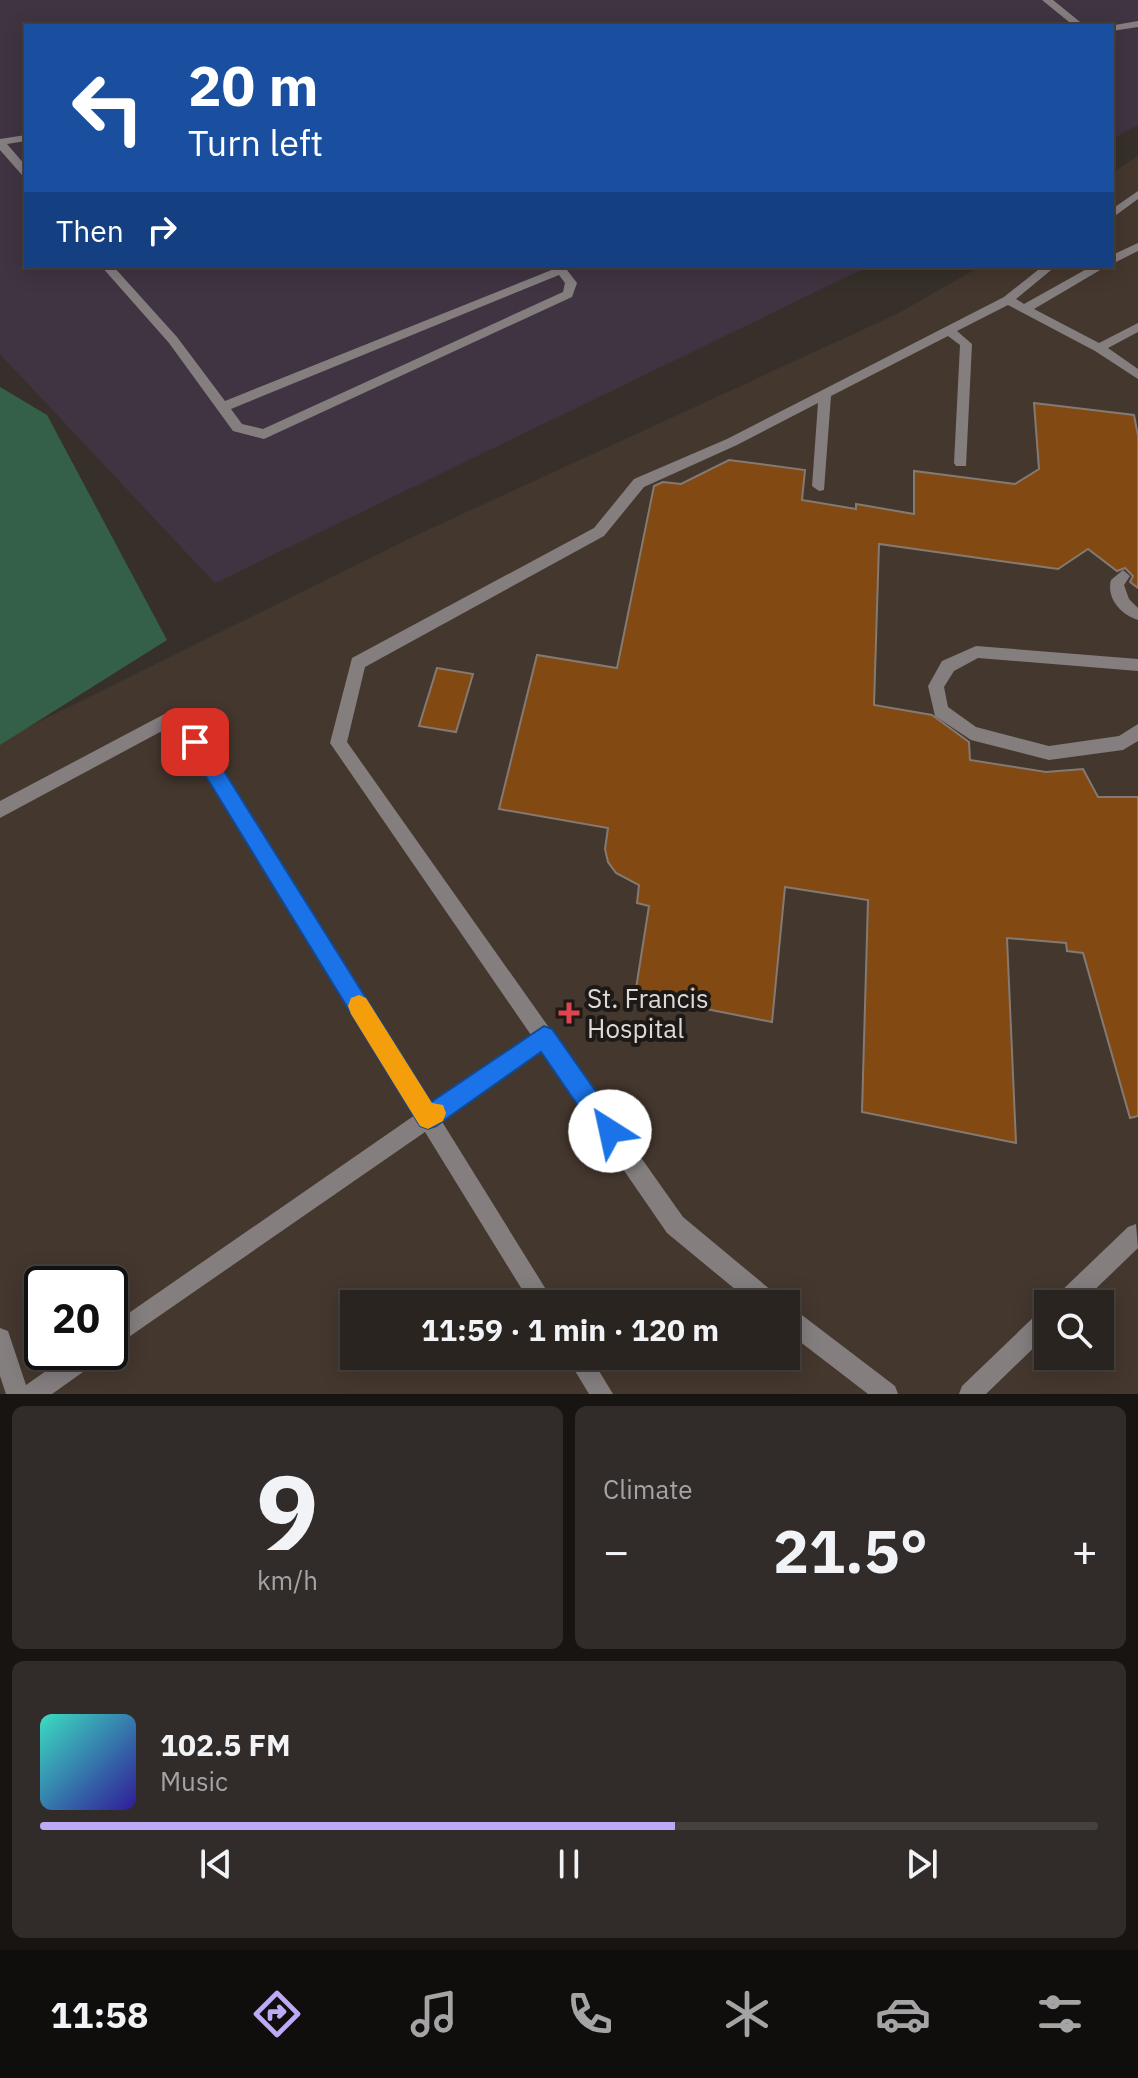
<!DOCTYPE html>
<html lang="en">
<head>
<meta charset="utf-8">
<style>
  body { margin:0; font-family:"IBM Plex Sans",sans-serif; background:#312c29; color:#f1f3f6; height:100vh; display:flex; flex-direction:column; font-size:30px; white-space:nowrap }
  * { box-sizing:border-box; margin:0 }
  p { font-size:26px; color:#a5a4a5 }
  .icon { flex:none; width:44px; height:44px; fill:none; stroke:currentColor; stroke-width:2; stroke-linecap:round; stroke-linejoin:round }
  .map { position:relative; height:1394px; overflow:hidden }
  .sheet { display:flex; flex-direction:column; gap:12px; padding:12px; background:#171412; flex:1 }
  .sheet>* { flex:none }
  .top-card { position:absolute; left:24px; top:24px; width:1090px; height:244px; border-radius:0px; box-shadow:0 4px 20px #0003,0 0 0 2px #45413e; background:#1a4fa0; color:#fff; overflow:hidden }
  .fabs { position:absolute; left:1034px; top:1290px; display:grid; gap:16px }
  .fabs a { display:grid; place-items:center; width:80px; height:80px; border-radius:0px; background:#292420; box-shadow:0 4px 20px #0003,0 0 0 2px #45413e; font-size:40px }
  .speed { position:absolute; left:24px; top:1266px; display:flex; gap:16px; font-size:40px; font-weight:700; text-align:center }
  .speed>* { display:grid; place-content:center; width:104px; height:104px; border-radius:50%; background:#292420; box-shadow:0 4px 20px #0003,0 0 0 2px #45413e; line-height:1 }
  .speed .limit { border:4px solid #111; border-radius:12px; background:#fff; color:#111 }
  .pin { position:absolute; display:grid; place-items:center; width:68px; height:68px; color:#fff; margin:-34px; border-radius:16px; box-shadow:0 4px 12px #0006 }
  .me { position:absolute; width:88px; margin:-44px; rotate:325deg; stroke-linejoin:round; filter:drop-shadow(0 0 6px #0008) }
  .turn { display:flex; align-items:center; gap:28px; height:168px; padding:0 32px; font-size:36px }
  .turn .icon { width:104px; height:104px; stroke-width:2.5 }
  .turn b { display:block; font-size:56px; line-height:68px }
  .then { display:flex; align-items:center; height:76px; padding:0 32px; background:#0003; gap:16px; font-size:30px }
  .big { font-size:60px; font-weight:700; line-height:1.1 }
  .sheet .tile { flex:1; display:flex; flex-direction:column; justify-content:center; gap:12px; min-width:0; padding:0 28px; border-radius:12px; background:#312c29 }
  .sheet .dial { align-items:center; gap:0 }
  .dial b { font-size:104px; line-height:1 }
  .song { display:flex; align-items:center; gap:24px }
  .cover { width:96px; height:96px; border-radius:12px; background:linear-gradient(135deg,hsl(170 70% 55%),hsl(250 70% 35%)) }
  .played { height:8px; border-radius:4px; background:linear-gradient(90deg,#bda9f5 60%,#45413e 60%) }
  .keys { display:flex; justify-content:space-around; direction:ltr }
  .heat { display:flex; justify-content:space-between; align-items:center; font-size:44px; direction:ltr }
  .sheet .tiles { flex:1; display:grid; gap:12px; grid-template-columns:1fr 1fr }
  .tile:last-child { grid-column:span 2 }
  .trip { position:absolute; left:340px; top:1290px; width:460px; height:80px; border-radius:0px; background:#292420; box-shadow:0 4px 20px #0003,0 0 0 2px #45413e; font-weight:700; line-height:80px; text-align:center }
  .tab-bar { display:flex; height:128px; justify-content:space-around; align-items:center; background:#100e0d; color:#a5a4a5 }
  .tab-bar .icon { width:56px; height:56px }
  .tab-bar .on { color:#bda9f5 }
  .tab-bar b { font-size:36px; color:#f1f3f6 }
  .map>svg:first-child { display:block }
  .industrial { fill:#413442 }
  .built { fill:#44372e; fill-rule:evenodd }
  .green { fill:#346048 }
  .building { fill:#824912; stroke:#837a74; stroke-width:2 }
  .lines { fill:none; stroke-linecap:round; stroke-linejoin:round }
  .lane { fill:#847e7f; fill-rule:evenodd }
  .route { fill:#1a73e8; stroke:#114b97; stroke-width:2 }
  .slow { fill:#f59e0b }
  .health-dot { fill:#e0444e; stroke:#1c1916; stroke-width:3 }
  .labels { text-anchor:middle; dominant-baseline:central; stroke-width:8; stroke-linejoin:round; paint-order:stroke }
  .poi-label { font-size:26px; fill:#dfdad7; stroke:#1c1916; text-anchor:start }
</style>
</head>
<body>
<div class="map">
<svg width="1138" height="1394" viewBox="0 0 1138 1394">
  <rect width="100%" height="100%" fill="#37302a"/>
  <path class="industrial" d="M0 0H1138V125L1112 139V26H26V266H869L215 583 0 354Z"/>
  <path class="built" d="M1138 156V1394H0V741L421 533 897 314 981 266H1112V173ZM42 1284H110V1352H42ZM354 1304H786V1356H354ZM1048 1304H1100V1356H1048Z"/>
  <path class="green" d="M0 387 47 415 167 640 0 745Z"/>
  <path class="building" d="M1034 403 1134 415 1138 436V588L1130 582 1133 576 1125 568 1117 571 1088 549 1058 569 879 544 874 705 932 715 969 742 970 760 1046 772 1083 769 1098 797H1138V1116L1130 1118 1083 953 1067 951 1066 943 1007 938 1016 1143 862 1112 868 900 785 887 772 1022 635 995 649 906 637 903 639 885 616 873 608 862 605 849 608 828 499 809 537 655 617 668 654 486 663 482 681 484 729 460 805 470 802 500 856 509V504L914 514V471L1015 484 1039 469Z
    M437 668 473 674 456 732 419 726Z"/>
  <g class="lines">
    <path class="lane" d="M1042 0H1053L1085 26H1074Z
      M1138 21V27L1112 31V26H1109Z
      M26 135V141L7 144 26 166V176L22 175 0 150V139Z
      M1138 191V199L1112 218V209Z
      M1138 243V251L1112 264V255Z
      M101 266H113L177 337 225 401 554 269 552 266H564L577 283 572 297 264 439 233 431 169 343ZM559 275 565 283 563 292 263 429 242 424 231 409Z
      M1043 266H1056L1016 299 1024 304 1092 266H1107L1034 309 1099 343 1138 323V332L1108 348 1138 369V379L1095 351 1008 305 957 331 972 344 966 466H956L954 463 960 345 948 336 831 396 824 490 819 491 812 486 818 403 737 445 644 487 604 536 365 667 347 742 683 1217 778 1296 781 1304H753L667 1233 541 1050 441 1120 555 1304H531L425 1132 110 1350V1326L415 1115 175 724 0 818V801L172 710 178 708 184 710 431 1104 531 1035 330 743 352 658 594 528 634 479 727 439 1004 297Z
      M1123 570 1130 576 1124 585 1129 599 1138 608V620C1121 615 1106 598 1111 580Z
      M976 646 1138 659V671L978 658 954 671 944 687 948 707 976 727 1049 746 1119 736 1138 724V741L1123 750 1049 760 971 740 935 716 928 686 942 661Z
      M1136 1224 1138 1248 1080 1304H1053L1056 1296 1128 1227Z
      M786 1306 794 1309 895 1386 898 1394H868L786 1331Z
      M1048 1308V1334L986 1394H959L962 1386 1040 1311Z
      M0 1328 8 1331 26 1385 73 1352H103L100 1360 52 1394H6L0 1376Z
      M566 1356H590L613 1394H589Z"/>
  </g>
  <path class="route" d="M195 734 202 736 431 1102 544 1026 552 1029 618 1123 621 1131 618 1139 610 1143 601 1139 541 1052 436 1126 428 1129 420 1126 188 747 186 742 188 736Z"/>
  <path class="slow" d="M359 995 366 998 432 1103 443 1105 446 1113 443 1121 428 1129 420 1126 351 1014 348 1006 351 998Z"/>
  <path class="health-dot" d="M565 1001h8v8h8v8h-8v8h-8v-8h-8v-8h8z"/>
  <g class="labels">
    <g class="poi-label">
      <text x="587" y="998">St. Francis<tspan x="587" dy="30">Hospital</tspan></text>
    </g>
  </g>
</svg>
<div class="fabs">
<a><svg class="icon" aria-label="search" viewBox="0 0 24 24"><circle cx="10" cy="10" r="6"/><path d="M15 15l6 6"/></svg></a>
</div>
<div class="speed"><div class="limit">20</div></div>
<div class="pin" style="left:195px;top:742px;background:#d93025"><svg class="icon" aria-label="arrive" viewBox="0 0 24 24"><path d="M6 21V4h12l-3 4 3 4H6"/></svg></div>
<svg class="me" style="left:610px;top:1131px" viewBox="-20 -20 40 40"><circle r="19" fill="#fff"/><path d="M0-13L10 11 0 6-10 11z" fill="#1a73e8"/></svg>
<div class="trip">11:59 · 1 min · 120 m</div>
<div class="top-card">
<div class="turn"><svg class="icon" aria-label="left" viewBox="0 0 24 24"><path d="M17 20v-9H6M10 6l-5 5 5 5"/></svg><div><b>20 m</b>Turn left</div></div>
<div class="then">Then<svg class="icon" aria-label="right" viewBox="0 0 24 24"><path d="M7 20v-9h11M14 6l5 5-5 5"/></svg></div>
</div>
</div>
<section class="sheet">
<div class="tiles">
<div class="tile dial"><b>9</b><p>km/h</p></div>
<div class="tile"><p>Climate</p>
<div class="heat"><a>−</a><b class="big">21.5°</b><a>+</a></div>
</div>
<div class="tile">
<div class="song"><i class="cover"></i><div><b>102.5 FM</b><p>Music</p></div></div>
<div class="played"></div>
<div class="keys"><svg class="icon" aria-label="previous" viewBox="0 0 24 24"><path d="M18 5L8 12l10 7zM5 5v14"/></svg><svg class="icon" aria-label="pause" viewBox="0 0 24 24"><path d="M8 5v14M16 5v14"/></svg><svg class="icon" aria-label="next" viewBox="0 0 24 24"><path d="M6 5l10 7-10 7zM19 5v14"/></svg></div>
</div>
</div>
</section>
<nav class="tab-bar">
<b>11:58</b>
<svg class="icon on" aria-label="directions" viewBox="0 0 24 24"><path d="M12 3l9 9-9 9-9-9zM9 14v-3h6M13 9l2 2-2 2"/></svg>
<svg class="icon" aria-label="music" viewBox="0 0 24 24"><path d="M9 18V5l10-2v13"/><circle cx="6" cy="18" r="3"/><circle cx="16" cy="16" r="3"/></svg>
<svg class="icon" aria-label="phone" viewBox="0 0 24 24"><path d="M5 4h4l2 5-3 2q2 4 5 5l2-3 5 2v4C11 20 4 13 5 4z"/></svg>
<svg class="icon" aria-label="climate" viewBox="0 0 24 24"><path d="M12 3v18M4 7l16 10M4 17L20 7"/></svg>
<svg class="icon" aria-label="car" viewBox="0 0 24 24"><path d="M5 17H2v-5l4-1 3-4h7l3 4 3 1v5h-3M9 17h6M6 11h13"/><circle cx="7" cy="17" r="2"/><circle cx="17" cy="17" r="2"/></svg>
<svg class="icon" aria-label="filters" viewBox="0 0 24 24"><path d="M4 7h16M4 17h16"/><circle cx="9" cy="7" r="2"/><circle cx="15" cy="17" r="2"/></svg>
</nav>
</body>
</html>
